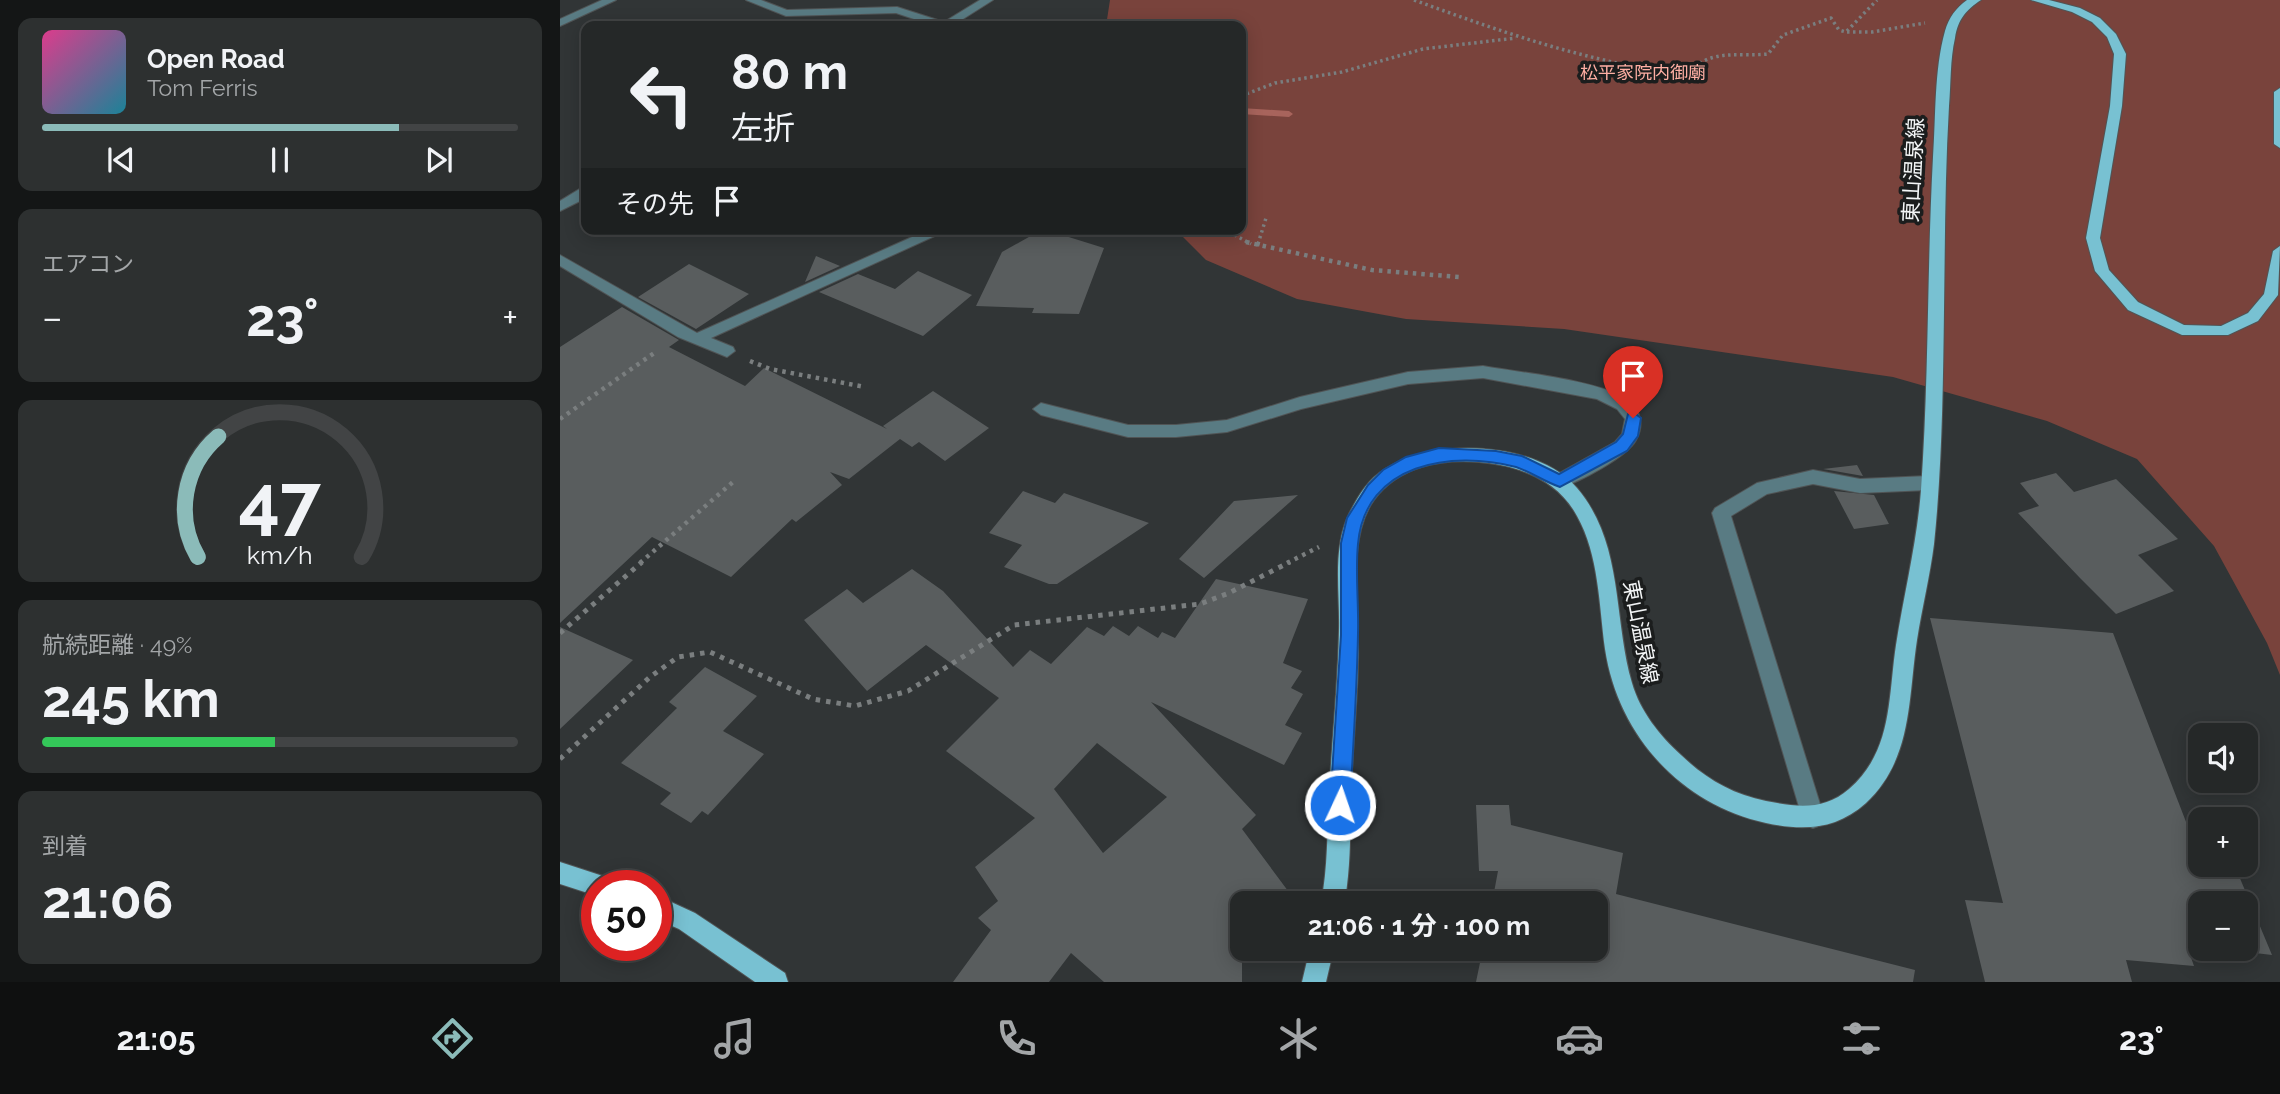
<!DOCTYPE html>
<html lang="ja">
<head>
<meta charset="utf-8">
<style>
  body { margin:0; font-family:Raleway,"Noto Sans JP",sans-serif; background:#2d3030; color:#f1f3f6; height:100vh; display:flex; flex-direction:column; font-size:26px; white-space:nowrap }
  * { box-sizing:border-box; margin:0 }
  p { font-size:23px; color:#a3a6a8 }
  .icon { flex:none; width:38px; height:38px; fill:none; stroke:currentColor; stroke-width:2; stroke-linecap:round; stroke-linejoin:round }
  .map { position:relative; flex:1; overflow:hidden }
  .drawer { display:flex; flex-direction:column; gap:18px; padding:18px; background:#141616; width:560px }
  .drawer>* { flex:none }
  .banner { position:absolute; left:21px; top:21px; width:665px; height:214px; border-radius:14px; box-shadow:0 4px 18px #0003,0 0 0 2px #424445; background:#252828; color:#f1f3f6; overflow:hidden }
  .controls { position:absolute; left:1628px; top:723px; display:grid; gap:14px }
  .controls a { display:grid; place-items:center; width:70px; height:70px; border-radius:14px; background:#252828; box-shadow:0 4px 18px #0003,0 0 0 2px #424445; font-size:35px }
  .speed { position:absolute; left:21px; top:870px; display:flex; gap:14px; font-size:35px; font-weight:700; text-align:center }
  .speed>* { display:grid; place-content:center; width:91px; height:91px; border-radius:50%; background:#252828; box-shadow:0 4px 18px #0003,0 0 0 2px #424445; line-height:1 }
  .speed .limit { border:10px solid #d22; background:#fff; color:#111 }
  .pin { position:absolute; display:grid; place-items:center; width:60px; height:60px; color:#fff; margin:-72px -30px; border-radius:50% 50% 50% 0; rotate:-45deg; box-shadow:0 0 7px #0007 }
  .pin .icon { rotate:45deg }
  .me { position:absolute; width:77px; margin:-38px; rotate:3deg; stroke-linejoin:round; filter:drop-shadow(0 0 5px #0008) }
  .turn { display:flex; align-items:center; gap:24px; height:147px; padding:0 35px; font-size:32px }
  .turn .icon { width:91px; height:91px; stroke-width:2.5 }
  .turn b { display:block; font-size:49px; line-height:60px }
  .then { display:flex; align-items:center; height:66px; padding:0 35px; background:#0003; gap:14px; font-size:26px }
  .big { font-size:52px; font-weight:700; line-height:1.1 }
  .drawer .tile { flex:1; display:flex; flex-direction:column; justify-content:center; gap:10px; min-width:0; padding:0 24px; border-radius:14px; background:#2d3030 }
  .drawer .dial { align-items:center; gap:0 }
  .dial svg { height:182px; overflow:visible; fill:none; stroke:#424445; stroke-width:7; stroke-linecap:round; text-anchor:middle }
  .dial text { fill:#f1f3f6; stroke:none }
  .song { display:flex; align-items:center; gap:21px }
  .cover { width:84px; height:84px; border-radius:10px; background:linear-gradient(135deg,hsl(330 70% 55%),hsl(190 70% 35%)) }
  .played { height:7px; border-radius:4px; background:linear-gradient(90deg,#8bbbb9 75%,#424445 75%) }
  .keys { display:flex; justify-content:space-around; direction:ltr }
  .heat { display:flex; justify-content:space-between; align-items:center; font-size:38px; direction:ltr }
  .charge { height:10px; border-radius:5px; background:linear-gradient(90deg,#34c759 49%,#424445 0) }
  .trip { position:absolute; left:670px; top:891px; width:378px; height:70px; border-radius:14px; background:#252828; box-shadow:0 4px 18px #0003,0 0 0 2px #424445; font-weight:700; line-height:70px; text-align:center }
  .menu { display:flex; height:112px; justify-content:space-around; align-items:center; background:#0f1010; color:#a3a6a8 }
  .menu .icon { width:49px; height:49px }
  .menu .selected { color:#8bbbb9 }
  .menu b { font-size:32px; color:#f1f3f6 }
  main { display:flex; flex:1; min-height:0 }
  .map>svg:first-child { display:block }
  .green { fill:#79433c }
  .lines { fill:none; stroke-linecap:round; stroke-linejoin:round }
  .stream { fill:#a8645c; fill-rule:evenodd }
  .building { fill:#595d5e; fill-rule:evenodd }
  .minor-casing { stroke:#505455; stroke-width:2 }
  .major-casing { stroke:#505455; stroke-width:2 }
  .path-far2 { stroke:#7a7e7f; stroke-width:3.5; stroke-dasharray:2.5 3.5; stroke-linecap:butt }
  .path-far1 { stroke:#7a7e7f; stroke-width:4.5; stroke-dasharray:3.5 5; stroke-linecap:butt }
  .path { stroke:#7a7e7f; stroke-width:5; stroke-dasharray:4.5 6; stroke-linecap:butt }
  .minor { fill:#597b83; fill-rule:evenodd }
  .major { fill:#78c1d2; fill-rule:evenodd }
  .route { fill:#1a73e8; stroke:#114b97; stroke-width:2 }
  .labels { text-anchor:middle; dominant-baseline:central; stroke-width:7; stroke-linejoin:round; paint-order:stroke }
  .far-park-label { font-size:18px; fill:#feaea3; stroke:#1b1d1d }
  .street-label { font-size:21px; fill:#f3f5f6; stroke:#1b1d1d }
</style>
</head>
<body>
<main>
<section class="drawer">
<div class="tile">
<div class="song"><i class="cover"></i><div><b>Open Road</b><p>Tom Ferris</p></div></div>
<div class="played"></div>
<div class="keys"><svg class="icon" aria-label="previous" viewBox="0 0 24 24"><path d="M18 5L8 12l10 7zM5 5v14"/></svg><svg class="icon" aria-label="pause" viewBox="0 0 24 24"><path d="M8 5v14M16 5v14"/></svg><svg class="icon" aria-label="next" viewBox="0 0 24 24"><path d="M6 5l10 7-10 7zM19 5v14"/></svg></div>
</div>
<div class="tile"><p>エアコン</p>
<div class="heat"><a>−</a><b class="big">23°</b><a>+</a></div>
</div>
<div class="tile dial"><svg viewBox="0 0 100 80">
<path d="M14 69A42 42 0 1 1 86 69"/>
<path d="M14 69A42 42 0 0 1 23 16" stroke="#8bbbb9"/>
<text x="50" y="56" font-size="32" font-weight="700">47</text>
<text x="50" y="72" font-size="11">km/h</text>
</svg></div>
<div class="tile"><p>航続距離 · 49%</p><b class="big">245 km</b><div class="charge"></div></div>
<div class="tile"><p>到着</p><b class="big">21:06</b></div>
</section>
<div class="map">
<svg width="1720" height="982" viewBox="0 0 1720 982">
  <rect width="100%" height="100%" fill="#313536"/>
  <path class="green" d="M550 0H1720V675L1707 643 1654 546 1577 459 1487 421 1333 377 1004 329 846 319 737 299 646 260 615 229H681V26H546Z"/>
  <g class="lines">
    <path class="stream" d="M681 108 729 111 733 114 729 117 681 114Z"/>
  </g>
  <path class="building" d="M483 229 544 248 519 314 472 313 474 308 416 306 442 252Z
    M256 256 280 266 245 282Z
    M129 264 189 294 136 329 78 297Z
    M358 271 412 295 363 336 259 292 298 274 335 289Z
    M62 307 119 340 109 347 185 386 204 368 327 429 323 426 373 391 429 428 385 461 359 442 352 447 340 439 289 479 270 472 282 485 236 522 232 519 171 577 92 537 0 623V347Z
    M1297 465 1303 476 1263 469Z
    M1496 473 1514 492 1556 479 1618 539 1578 555 1614 591 1556 614 1520 578 1458 513 1479 506 1460 483Z
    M463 491 495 503 504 493 589 523 497 584H489L444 567 462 545 429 533Z
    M1274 491 1314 495 1329 524 1294 529Z
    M738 495 644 578 619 559 674 501Z
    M352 569 383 591 453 667 470 650 491 664 527 627 544 636 553 626 569 636 578 626 598 638 602 632 615 638 656 579 748 599 723 663 742 671 731 688 743 694 725 725 742 733 724 765 591 702 696 815 682 829 737 903H682V982H544L511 953 489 982H393L431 930 418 918 438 901 415 867 475 818 386 751 439 698 366 645 307 691 244 620 287 589 303 603ZM537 743 607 797 543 853 494 789Z
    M1370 618 1553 633 1640 858V864H1674L1712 955 1653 948H1685V903H1640V947L1627 946 1634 966 1566 960 1572 982H1425L1405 900 1443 903Z
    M0 627 73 660 0 729Z
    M145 667 197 696 163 731 204 754 148 815 142 811 131 823 100 804 111 793 61 763 117 708 109 702Z
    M916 805H949L951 825 1063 853 1056 894 1355 970 1353 982H916L923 948H1036V903H932L938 871H919Z"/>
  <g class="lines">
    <defs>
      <path id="minor" d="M42 0H56L0 26V19Z
        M186 0H201L227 10 337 7 384 22 420 0H433L392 26H375L336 13 226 16Z
        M26 185V198L0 211V201Z
        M370 229H390L151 338 173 347 175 351 167 357 118 337 0 266V255L137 333Z
        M923 366C956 372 1045 381 1069 401 1081 411 1084 426 1076 440 1067 457 1019 482 1000 488L994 486 991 481 994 476 1055 442 1062 434 1065 419 1057 409 1037 399 923 378 848 384 741 409 667 432 616 437H568L481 415 473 409 481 403 568 425H616L667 420 740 397 848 372Z
        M1253 470 1300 479 1368 476 1374 478 1377 483 1374 488 1368 490 1300 493 1253 484 1207 494 1171 516 1264 817 1261 825 1253 828 1245 825 1242 817 1152 513 1155 508 1197 483Z"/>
      <path id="major" d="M1407 0H1421C1406 10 1398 19 1395 38 1390 60 1391 83 1389 106 1385 174 1385 242 1384 310 1383 388 1382 467 1374 544 1370 576 1362 608 1357 640 1348 698 1353 759 1306 803 1276 830 1243 831 1206 823 1120 804 1058 735 1045 649 1039 605 1039 555 1017 516 998 480 958 465 919 462 881 459 839 466 814 500 785 540 800 614 798 662 797 704 793 746 791 789 790 818 791 847 788 876L785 903H761C768 867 767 832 769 796 772 740 778 685 779 630 780 592 772 549 789 514 798 496 808 479 825 469 875 437 977 441 1017 488 1064 543 1053 618 1072 683 1080 711 1100 736 1121 755 1146 779 1172 794 1206 801 1236 807 1264 811 1289 789 1333 751 1328 697 1336 645 1344 593 1357 543 1361 490 1369 379 1367 268 1373 157 1376 117 1374 70 1385 31 1389 17 1396 8 1407 0Z
        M1471 0H1489L1520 8 1540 18 1556 34 1566 54 1562 106 1540 238 1549 270 1578 302 1624 325 1661 326 1688 313 1704 294 1713 251 1720 246 1718 295 1698 321 1668 335H1622L1568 310 1535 271 1526 238 1550 106 1554 54 1547 37 1532 22 1512 12Z
        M1720 88V148L1714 144V92Z
        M0 862 49 878 52 886H37V896L0 884Z
        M96 895 135 913 225 973 228 982H195L119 929 96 919Z
        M750 948H774L766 982H742Z"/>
    </defs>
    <use href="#minor" class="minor-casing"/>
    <use href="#major" class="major-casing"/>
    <path class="path-far2" d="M854 0C917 23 979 45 1044 60 1072 67 1100 74 1129 73 1150 48 1179 57 1208 54L1223 35 1271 18 1279 30 1286 32 1317 0
      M1287 32H1312L1365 23
      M681 96 715 83 782 72 863 49 956 38
      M664 229 691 244
      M698 244 706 218"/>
    <path class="path-far1" d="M686 242 812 270 899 277
      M697 246 698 242
      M190 361 210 369 305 387
      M0 419 97 351
      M80 563 173 482
      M727 563 759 547"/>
    <path class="path" d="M0 633 82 562
      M0 759 90 677 118 657 150 652 253 699 295 706 348 691 454 625 640 604 669 593 730 562"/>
    <use href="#minor" class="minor"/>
    <use href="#major" class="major"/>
  </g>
  <path class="route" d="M1073 412 1081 418 1078 436 1067 451 1000 487C985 482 971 472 956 467 892 450 805 463 798 544 795 573 799 604 798 634 797 691 793 748 790 805L787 812 780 815 773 812 770 805 781 635V543L787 518 808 485 823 470 846 457 879 448 936 451 962 456 999 474 1056 442 1063 434 1068 414Z"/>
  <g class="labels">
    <g class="far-park-label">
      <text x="1083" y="72">松平家院内御廟</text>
    </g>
    <g class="street-label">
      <text transform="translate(1353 170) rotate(-87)">東山温泉線</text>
      <text transform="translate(1081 632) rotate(79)">東山温泉線</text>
    </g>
  </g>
</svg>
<div class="controls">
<a><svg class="icon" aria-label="sound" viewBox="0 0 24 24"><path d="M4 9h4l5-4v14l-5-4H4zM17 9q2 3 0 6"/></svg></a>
<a>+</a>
<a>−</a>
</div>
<div class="speed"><div class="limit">50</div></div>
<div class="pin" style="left:1073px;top:418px;background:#d93025"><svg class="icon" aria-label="arrive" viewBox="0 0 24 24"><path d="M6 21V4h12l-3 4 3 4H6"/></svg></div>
<svg class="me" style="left:780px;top:805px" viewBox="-20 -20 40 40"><circle r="17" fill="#1a73e8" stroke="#fff" stroke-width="3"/><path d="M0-11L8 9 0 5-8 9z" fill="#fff"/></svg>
<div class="trip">21:06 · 1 分 · 100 m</div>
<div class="banner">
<div class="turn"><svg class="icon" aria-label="left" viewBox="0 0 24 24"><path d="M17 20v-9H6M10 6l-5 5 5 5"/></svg><div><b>80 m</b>左折</div></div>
<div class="then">その先<svg class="icon" aria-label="arrive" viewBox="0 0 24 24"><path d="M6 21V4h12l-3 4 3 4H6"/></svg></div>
</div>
</div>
</main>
<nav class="menu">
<b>21:05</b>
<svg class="icon selected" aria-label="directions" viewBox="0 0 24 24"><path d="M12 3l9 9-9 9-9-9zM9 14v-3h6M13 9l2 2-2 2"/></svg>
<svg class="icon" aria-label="music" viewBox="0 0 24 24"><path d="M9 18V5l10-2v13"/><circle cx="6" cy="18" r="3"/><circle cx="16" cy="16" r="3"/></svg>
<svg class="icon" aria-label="phone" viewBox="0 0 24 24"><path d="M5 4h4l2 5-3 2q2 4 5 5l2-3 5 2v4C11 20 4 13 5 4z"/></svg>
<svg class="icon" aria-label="climate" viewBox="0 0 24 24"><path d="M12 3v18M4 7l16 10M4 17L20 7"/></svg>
<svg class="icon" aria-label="car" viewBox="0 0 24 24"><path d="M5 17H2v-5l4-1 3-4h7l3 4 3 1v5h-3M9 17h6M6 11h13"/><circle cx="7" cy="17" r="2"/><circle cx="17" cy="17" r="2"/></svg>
<svg class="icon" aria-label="filters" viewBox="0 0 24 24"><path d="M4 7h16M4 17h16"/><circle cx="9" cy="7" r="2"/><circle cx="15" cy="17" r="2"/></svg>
<b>23°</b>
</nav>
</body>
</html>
